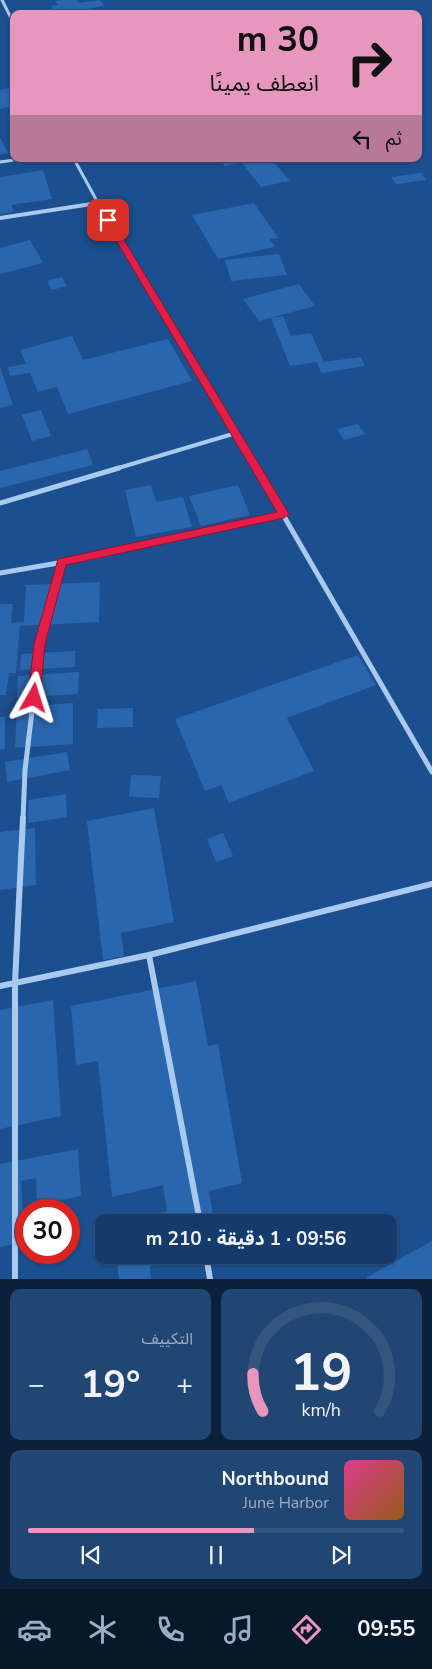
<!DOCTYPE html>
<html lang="ar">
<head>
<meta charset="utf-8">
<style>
  body { margin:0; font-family:"Nunito Sans","Noto Sans Arabic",sans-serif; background:#214673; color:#f1f3f6; direction:rtl; height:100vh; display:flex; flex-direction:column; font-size:19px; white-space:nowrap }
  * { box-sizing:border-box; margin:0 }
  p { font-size:16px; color:#9dadc1 }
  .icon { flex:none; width:28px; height:28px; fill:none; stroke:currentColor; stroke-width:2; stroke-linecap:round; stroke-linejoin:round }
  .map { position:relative; height:1279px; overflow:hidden; direction:ltr }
  .drawer { display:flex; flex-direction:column; gap:10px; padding:10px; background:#0b203b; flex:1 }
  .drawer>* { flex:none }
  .hud { position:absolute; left:10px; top:10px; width:412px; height:152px; border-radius:10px; box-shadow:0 1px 4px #0004,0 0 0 1px #33557e; direction:rtl; background:#e797bd; color:#111; overflow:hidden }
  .speed { position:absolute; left:15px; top:1199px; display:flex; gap:10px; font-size:25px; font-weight:700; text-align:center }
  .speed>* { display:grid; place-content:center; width:65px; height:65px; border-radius:50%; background:#143b6b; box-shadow:0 1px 4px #0004,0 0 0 1px #33557e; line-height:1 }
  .speed .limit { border:8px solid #d22; background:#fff; color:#111 }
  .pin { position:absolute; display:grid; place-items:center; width:42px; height:42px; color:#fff; margin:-21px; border-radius:10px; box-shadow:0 2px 8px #0006 }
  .me { position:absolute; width:55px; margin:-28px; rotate:6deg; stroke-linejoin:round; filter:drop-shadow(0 0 4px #0008) }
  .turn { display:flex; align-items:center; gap:18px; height:105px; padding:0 20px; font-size:22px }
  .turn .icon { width:65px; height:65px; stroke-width:2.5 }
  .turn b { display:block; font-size:35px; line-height:42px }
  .then { display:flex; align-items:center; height:48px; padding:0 20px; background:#0003; gap:10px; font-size:19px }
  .big { font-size:38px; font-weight:700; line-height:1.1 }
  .drawer .tile { flex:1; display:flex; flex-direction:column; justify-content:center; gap:8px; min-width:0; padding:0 18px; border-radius:10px; background:#214673 }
  .drawer .dial { align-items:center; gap:0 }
  .dial svg { height:130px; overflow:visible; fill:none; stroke:#33557e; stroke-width:7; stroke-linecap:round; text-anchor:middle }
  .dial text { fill:#f1f3f6; stroke:none }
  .song { display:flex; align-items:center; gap:15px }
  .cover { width:60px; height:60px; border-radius:8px; background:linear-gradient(135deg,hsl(330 70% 55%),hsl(30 70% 35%)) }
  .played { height:5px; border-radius:2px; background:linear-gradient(90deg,#e797bd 60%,#33557e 60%) }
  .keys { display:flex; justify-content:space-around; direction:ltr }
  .heat { display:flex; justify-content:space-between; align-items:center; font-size:28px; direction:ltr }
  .drawer .tiles { flex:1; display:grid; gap:10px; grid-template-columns:1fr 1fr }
  .tile:last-child { grid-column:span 2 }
  .trip { position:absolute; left:95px; top:1214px; width:302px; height:50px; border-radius:10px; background:#143b6b; box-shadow:0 1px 4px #0004,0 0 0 1px #33557e; font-weight:700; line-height:50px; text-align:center; direction:rtl }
  .menu { display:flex; height:80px; justify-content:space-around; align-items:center; background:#08182b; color:#9dadc1 }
  .menu .icon { width:35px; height:35px }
  .menu .current { color:#e797bd }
  .menu b { font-size:22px; color:#f1f3f6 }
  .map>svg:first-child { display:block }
  .building { fill:#2a66ad }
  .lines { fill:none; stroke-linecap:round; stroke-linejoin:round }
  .street-far3 { stroke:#a9c9ee; stroke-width:3 }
  .street-far2 { stroke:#a9c9ee; stroke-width:4 }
  .street-far1 { stroke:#a9c9ee; stroke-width:5 }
  .street { stroke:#a9c9ee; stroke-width:6 }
  .route { fill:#e11d48; stroke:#92132f }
</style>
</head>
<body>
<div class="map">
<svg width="432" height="1279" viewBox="0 0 432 1279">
  <rect width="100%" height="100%" fill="#1b4f8f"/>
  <path class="building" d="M61 0H77L79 3 100 0 104 6 81 10 83 14H56L51 6 58 5 55 1Z
    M14 87V106L0 109V90Z
    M0 137 8 153 0 154Z
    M219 159H271L290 181 261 187 241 162 225 166Z
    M43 170 52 199 11 205 14 212 0 214V177Z
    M421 173 426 180 396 184 391 177Z
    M254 203 278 238 270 239 275 247 218 259 192 215Z
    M30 240 43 263 0 274V248Z
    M279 254 287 275 231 281 225 260Z
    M62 277 67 286 52 290 47 281Z
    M299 284 315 306 259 321 243 299Z
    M283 316 291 336 311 333 324 362 361 357 365 366 321 373 317 362 290 366 271 318Z
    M72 336 83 360 168 339 192 381 68 414 57 387 38 392 30 373 10 376 8 367 26 364 20 350Z
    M0 367 13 405 0 408Z
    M41 410 51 436 32 441 22 415Z
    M358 424 365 434 344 440 337 429Z
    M87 449 93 465 0 488V471Z
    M151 485 156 502 183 497 192 527 136 537 125 490Z
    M238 485 250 515 201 526 189 496Z
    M100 582 99 622 20 626 16 673H9L6 695H0V604H13L11 623 24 622 26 585Z
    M75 651V667L20 670 21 654Z
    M358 655 376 685 287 718 314 771 229 803 221 785 205 791 175 719Z
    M79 672 78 694 17 698 18 676Z
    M73 703V744L15 748 17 707Z
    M133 708V727L97 728 98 709Z
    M0 717H5V749L0 750Z
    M67 752 70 770 7 782 5 762Z
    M131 775 161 776 159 798 129 797Z
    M66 794 67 817 28 823V800Z
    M154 808 174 922 121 933 124 956 103 960 87 821Z
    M35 828 36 885 0 890V832Z
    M223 833 233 856 216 862 207 839Z
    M196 981 208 1046 218 1044 242 1183 209 1191 214 1222H121L167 1211 163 1185 112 1197 98 1061 76 1065 71 1006Z
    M53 1000 61 1116 0 1129V1010Z
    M78 1149 81 1196 37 1205 36 1178 21 1181 23 1224H26V1242L0 1247V1164Z
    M432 1241V1279H367V1277Z
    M116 1255H193L194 1256 150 1266 151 1279H119Z"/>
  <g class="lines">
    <path class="street-far3" d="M2 0 14 24
      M74 159 98 203
      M0 162 21 159"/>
    <path class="street-far2" d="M97 202 257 469
      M0 218 98 203
      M115 469 236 433"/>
    <path class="street-far1" d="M256 468 432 772
      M0 503 119 468
      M0 573 87 558 284 514
      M23 819 25 770 40 644 62 562"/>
    <path class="street" d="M0 986 149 955
      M200 1222 149 955 432 884
      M206 1255 210 1279
      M15 1279V983L23 818"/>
  </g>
  <path class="route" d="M108 217 112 220 289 514 284 518 66 565 45 644 40 698 38 702 34 703 29 702 28 698 34 644 58 559 277 512 104 220Z"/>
</svg>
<div class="speed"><div class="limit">30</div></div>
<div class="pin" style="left:108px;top:220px;background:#d93025"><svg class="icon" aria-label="arrive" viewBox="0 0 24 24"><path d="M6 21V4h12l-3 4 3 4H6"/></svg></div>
<svg class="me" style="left:34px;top:698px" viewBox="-20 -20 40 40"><path d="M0-17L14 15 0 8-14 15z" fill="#e11d48" stroke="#fff" stroke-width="4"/></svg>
<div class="trip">09:56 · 1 دقيقة · 210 m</div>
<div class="hud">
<div class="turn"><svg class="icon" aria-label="right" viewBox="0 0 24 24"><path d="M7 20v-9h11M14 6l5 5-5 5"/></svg><div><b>30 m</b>انعطف يمينًا</div></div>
<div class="then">ثم<svg class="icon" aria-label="left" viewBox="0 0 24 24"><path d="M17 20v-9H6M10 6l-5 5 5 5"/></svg></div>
</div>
</div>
<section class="drawer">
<div class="tiles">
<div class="tile dial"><svg viewBox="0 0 100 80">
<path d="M14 69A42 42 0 1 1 86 69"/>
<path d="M14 69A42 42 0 0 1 8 46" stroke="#e797bd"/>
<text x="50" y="56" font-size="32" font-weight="700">19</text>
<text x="50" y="72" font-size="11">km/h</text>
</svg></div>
<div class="tile"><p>التكييف</p>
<div class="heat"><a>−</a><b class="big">19°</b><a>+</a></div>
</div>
<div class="tile">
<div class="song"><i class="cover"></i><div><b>Northbound</b><p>June Harbor</p></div></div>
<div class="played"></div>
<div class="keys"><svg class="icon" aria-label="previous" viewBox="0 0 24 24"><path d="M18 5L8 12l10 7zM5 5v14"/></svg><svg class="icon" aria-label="pause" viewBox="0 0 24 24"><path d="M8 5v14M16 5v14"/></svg><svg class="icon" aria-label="next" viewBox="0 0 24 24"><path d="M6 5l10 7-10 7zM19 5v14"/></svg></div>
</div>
</div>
</section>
<nav class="menu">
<b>09:55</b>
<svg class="icon current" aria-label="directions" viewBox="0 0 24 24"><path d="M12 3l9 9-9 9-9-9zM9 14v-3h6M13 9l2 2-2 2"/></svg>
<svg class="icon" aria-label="music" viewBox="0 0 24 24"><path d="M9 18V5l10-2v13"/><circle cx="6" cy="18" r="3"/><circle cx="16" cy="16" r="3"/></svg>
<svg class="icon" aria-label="phone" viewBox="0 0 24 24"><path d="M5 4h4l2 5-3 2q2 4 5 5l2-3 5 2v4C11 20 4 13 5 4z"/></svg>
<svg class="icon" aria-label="climate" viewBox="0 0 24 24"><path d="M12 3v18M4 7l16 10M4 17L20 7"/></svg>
<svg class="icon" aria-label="car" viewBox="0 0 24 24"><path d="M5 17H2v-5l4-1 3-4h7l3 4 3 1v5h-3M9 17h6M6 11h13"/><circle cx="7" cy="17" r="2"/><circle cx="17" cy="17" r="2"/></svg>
</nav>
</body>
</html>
